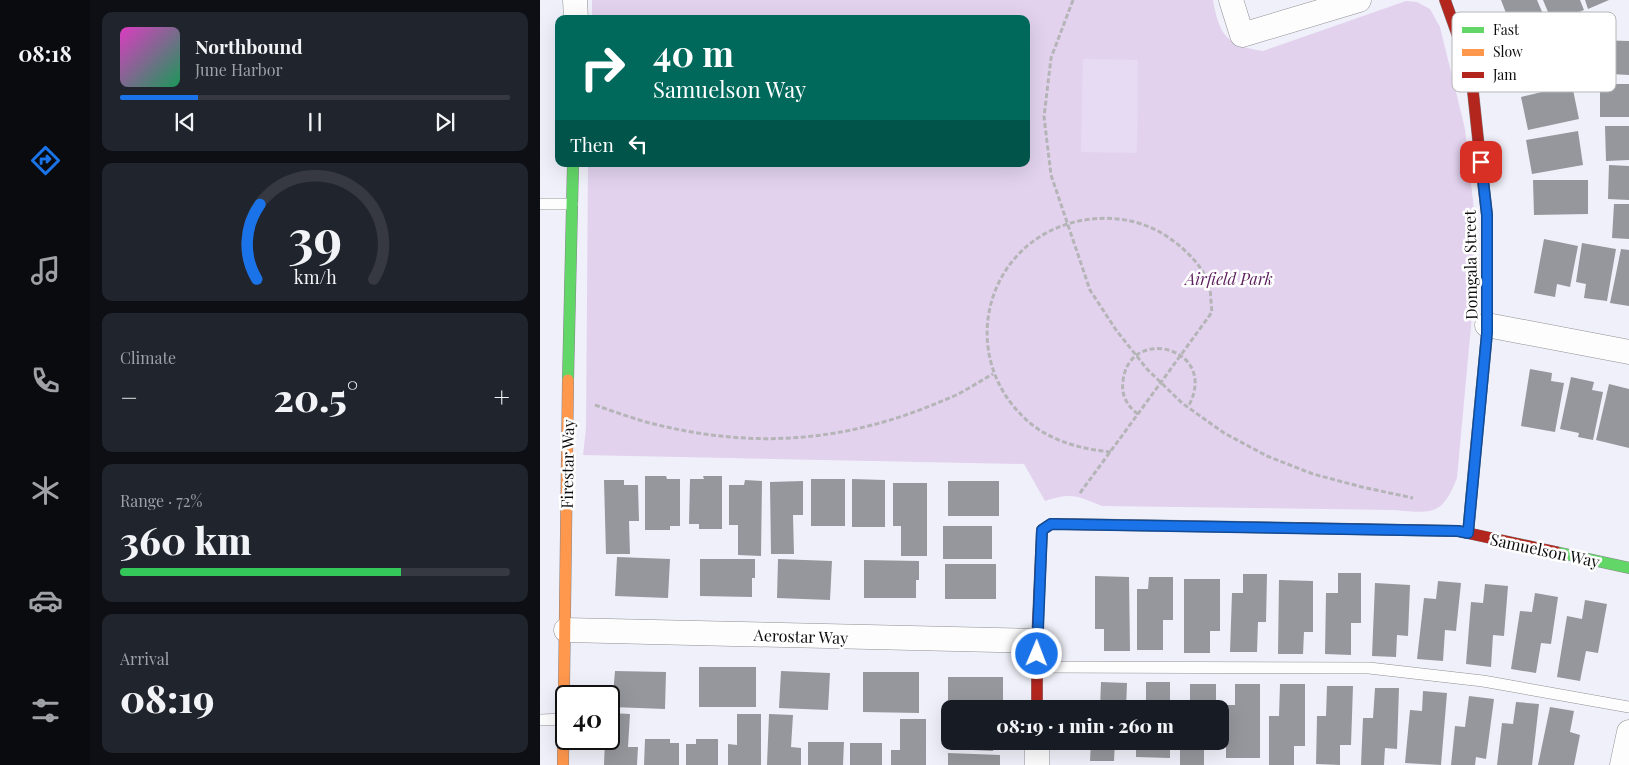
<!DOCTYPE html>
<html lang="en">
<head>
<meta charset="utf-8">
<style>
  body { margin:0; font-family:"Playfair Display",serif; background:#20242c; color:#f1f3f6; height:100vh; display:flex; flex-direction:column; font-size:19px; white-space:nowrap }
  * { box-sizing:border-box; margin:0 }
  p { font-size:16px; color:#9ea1a6 }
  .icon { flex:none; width:28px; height:28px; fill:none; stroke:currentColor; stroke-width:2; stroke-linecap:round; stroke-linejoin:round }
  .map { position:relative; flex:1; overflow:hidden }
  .details { display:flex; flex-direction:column; gap:12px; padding:12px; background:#0d0f14; width:450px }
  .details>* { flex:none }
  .guide { position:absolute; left:15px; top:15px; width:475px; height:152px; border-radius:10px; box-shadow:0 5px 20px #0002; background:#00695c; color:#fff; overflow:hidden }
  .speed { position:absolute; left:15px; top:685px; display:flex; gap:10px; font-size:25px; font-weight:700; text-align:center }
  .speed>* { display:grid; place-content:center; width:65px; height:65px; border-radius:50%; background:#171b24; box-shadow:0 5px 20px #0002; line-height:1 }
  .speed .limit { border:2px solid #111; border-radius:8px; background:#fff; color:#111 }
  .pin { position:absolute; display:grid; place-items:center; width:42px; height:42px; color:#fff; margin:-21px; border-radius:10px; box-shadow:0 2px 8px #0006 }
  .me { position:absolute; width:55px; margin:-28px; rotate:1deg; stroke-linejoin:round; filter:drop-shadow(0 0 4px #0008) }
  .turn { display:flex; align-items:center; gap:18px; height:105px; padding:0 15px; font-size:22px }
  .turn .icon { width:65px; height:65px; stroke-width:2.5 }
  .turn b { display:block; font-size:35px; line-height:42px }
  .then { display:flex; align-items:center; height:48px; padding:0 15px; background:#0003; gap:10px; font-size:19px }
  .big { font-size:38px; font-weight:800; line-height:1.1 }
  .details .tile { flex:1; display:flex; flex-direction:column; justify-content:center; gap:8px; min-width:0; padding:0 18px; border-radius:10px; background:#20242c }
  .details .dial { align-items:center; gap:0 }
  .dial svg { height:130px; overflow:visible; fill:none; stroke:#363941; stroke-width:7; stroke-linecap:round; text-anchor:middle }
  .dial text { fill:#f1f3f6; stroke:none }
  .song { display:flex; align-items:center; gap:15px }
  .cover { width:60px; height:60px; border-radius:8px; background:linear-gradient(135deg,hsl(310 70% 55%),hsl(150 70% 35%)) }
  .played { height:5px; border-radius:2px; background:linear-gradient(90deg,#1a73e8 20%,#363941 20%) }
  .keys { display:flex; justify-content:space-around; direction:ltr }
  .heat { display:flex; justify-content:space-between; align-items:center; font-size:28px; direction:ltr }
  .charge { height:8px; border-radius:4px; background:linear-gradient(90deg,#34c759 72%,#363941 0) }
  .trip { position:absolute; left:401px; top:700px; width:288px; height:50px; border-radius:10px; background:#171b24; box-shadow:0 5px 20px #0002; font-weight:800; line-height:50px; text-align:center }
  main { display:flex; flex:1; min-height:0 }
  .menu { display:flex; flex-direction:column; width:90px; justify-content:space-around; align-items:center; background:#090b0e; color:#9ea1a6 }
  .menu .icon { width:35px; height:35px }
  .menu .current { color:#1a73e8 }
  .menu b { font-size:22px; color:#f1f3f6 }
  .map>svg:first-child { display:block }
  .green { fill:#e2d2ee }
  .pitch { fill:#e6dbf3 }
  .building { fill:#96979c }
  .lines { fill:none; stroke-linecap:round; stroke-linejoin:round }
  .lane-casing { stroke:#8f8f93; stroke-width:12 }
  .street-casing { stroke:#8f8f93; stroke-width:25 }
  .fast-casing { stroke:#85858a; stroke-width:12 }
  .slow-casing { stroke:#85858a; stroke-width:12 }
  .jam-casing { stroke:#85858a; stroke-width:12 }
  .path { stroke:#b5b5b7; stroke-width:3; stroke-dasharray:5 2.5; stroke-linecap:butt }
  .lane { stroke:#fdfdfe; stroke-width:11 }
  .street { stroke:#fdfdfe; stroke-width:24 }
  .fast { stroke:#63d668; stroke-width:11 }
  .slow { stroke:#ff974d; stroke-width:11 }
  .jam { stroke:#b3261e; stroke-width:11 }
  .route-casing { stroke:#114b97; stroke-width:12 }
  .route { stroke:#1a73e8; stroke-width:9 }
  .labels { text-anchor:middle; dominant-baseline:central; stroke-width:5; stroke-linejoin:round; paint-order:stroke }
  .street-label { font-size:16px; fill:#0c0c0c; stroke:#fff }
  .park-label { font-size:16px; font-style:italic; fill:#5e215f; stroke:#fff }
  .key { fill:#fff; stroke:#b6b6b6; stroke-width:1 }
  .key-label { font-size:14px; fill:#0c0c0c }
</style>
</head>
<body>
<main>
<nav class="menu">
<b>08:18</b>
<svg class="icon current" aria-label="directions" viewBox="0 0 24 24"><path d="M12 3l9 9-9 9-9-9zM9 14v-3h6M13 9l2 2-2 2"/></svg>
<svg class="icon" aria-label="music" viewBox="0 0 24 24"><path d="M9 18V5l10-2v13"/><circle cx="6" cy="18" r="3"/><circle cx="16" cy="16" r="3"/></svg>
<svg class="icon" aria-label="phone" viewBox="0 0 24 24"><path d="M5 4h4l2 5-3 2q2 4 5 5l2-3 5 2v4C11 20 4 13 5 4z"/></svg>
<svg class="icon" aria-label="climate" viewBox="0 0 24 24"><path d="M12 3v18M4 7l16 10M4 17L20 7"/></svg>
<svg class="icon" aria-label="car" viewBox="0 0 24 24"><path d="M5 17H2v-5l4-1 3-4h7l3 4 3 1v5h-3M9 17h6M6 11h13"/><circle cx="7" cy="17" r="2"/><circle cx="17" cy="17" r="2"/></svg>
<svg class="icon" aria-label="filters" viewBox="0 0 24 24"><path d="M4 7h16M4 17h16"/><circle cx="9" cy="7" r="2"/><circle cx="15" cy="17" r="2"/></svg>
</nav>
<section class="details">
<div class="tile">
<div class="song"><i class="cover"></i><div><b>Northbound</b><p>June Harbor</p></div></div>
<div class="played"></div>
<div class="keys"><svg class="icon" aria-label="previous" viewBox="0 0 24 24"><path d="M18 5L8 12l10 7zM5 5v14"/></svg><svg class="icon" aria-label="pause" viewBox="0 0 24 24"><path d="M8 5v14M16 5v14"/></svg><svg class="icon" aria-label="next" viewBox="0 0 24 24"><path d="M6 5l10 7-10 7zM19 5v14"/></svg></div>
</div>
<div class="tile dial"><svg viewBox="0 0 100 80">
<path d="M14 69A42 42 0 1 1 86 69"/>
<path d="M14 69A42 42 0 0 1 16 23" stroke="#1a73e8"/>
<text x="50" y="56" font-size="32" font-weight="700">39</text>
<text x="50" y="72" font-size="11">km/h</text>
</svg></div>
<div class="tile"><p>Climate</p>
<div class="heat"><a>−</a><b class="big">20.5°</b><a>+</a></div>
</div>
<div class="tile"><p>Range · 72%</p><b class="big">360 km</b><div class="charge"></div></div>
<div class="tile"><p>Arrival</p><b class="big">08:19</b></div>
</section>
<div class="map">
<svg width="1089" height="765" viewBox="0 0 1089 765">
  <rect width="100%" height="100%" fill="#f0f0fa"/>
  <path class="green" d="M52 0H673C679 35 687 46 723 51L866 1 877 2 890 9 900 27 925 129 935 219V283L917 478C902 517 891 513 854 510L562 506C537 496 532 492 505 501L484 464 43 455 46 429 48 164H486V19H52Z"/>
  <path class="pitch" d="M543 59 598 60 597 153 541 152Z"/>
  <path class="building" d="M961 0H997L1008 26 976 39Z
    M1003 0H1040L1044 10 1029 16 1027 12 1011 19Z
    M1045 0H1069L1048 9Z
    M1055 40 1089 41V75L1053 73Z
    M1060 84H1089V117H1060Z
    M1032 85 1039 119 988 130 981 97Z
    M1065 126H1089V160L1066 161Z
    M1038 131 1043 165 992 174 986 140Z
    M1069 165 1089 166V200L1068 199Z
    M993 180H1048V214L994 215Z
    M1074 204H1089V239L1072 238Z
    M1004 239 1038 246 1030 287 1017 284 1015 297 994 293Z
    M1042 243 1076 249 1067 301 1044 298 1046 284 1036 282Z
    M1081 249 1089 250V306L1070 303Z
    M990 369 1012 373 1011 381 1024 383 1015 432 981 426Z
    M1031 377 1054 382 1052 390 1063 392 1053 440 1038 437 1039 433 1020 429Z
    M1069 384 1089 389V448L1056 440Z
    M105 476H126L127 479H140V526H130V530H105Z
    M163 476H182V529H159V524H149L150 479H164Z
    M271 479H305V526H271Z
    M312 479 345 480V527H312Z
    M64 480H84V485H98L99 521H89L90 554H66Z
    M205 480 222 481 221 556 198 555V525H189V485H204Z
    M263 481V515H253L254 554H231L230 482Z
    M408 481H459V516H408Z
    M353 483H387V556H361V526H353Z
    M403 526H452V559H403Z
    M77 557 130 559 128 598 75 596Z
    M160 559H215V578H212V597L160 596Z
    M238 559 292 561 290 600 237 598Z
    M324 560 379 561V580H376V598H324Z
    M405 564H456V599H405Z
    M798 573H821V623H811V655L785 654 786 593H798Z
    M703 574H727L726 622H718L717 652H690L692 593H703Z
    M555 576 589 577 590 651H564V629H555Z
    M609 577H633V620H623V650H597V589H608Z
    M644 579H680V631H670V653H644Z
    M739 580 773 581V632H764L763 654H738Z
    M898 581 921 583 916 631 905 630 903 661 877 659 884 598 896 599Z
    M835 583 870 585 868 636 857 635 856 657 832 656Z
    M945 584 968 586 964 636 953 635 951 667 926 664 931 602 943 603Z
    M995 593 1018 597 1011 644 1001 643 996 673 971 669 980 611 992 612Z
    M1045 600 1067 604 1058 653 1046 651 1040 681 1017 677 1027 616 1042 619Z
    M159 667H216V707H159Z
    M75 671 126 672 125 709 72 707Z
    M241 671 290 673 288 710 239 708Z
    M323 672H379V713L323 712Z
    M408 677H463V701H457V709H410V712H408Z
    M561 682 587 683 586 709H560Z
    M606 682H630V709H596V704H606Z
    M650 684H676V709H650Z
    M695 684H720V758H686V705H695Z
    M740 684H765V746H754V765H729V716H739Z
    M787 686H813L811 745H800V765L776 764 777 716H786Z
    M835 688H859L857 749 845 748 844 765H821L823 718H833Z
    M883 691 907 693 901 765 865 763 870 710 882 711Z
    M929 696 954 699 946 759 936 757 935 765H911L915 726 925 727Z
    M976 702 999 704 992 765H957L962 723 973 724Z
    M1010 707 1034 711 1030 732 1040 735 1034 765H998Z
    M69 713 90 714 88 747H98L97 765H64L65 739H69Z
    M197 714H221V765H188V744L197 745Z
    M229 714 253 715 251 747 261 748V765H227Z
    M360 719H386V765H351V750H360Z
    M105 739H130V743H139V765H104Z
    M156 739H178V765H146V744H156Z
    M412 741H453V751L411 749Z
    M551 741H575L574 761H550Z
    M596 741H630V758L596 757Z
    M640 741H676V745H664V765H640Z
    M268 742H304L303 765H268Z
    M310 743H342V765H310Z
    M408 753 460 755V765H408Z"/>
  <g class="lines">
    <defs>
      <path id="lane" d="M0 204H32
        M497 667 829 668 943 681 1089 707
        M0 720 24 719"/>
      <path id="street" d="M35 0 36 19
        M691 0 702 35 819 0
        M947 325 1089 352
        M26 630 497 641
        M497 741V765
        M1082 765 1089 732"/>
      <path id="fast" d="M28 380 33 164
        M928 533 934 468
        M1016 552 1089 568"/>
      <path id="slow" d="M934 468 947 333V215L939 148
        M520 524 758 528
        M23 765 28 380"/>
      <path id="jam" d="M905 0 931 73 939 148
        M758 528 918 531 1016 552
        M497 709V641L502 530 511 524H520"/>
    </defs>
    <use href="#lane" class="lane-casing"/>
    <use href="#street" class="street-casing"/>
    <use href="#fast" class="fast-casing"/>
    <use href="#slow" class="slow-casing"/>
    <use href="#jam" class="jam-casing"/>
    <path class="path" d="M533 0 511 58 504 117 511 175 550 290 576 330 607 369 642 403 684 433 727 456 773 474 822 487 873 498
      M55 405C72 411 89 417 106 422 213 450 305 443 407 399 423 393 438 382 453 374
      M598 414C587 406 581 395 583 381 589 324 681 348 648 407
      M540 493C584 433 628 373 672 312 671 305 671 297 670 289 665 265 638 242 618 231 595 219 570 216 544 220 445 237 413 358 490 423 513 442 542 449 571 452"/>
    <use href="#lane" class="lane"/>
    <use href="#street" class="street"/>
    <use href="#fast" class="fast"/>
    <use href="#slow" class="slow"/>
    <use href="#jam" class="jam"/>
  </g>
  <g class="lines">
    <defs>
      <path id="route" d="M497 654 502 530 511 524 918 531 928 533 947 333V215L941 162"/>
    </defs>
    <use href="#route" class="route-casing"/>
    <use href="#route" class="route"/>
  </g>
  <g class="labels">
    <g class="street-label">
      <text transform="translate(930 265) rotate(-91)">Domgala Street</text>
      <text transform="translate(27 464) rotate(-89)">Firestar Way</text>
      <text transform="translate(1005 550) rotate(12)">Samuelson Way</text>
      <text transform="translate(261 636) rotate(2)">Aerostar Way</text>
    </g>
    <g class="park-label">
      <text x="689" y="278">Airfield Park</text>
    </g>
  </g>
  <rect x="912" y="12" width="164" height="80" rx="8" class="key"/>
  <rect x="922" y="27" width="22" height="6" fill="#63d668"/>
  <rect x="922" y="49" width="22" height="7" fill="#ff974d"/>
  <rect x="922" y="72" width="22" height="6" fill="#b3261e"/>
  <g class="key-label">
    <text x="953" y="35">Fast</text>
    <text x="953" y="57">Slow</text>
    <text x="953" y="80">Jam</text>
  </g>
</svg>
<div class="speed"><div class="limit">40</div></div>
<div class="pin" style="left:941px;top:162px;background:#d93025"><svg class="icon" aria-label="arrive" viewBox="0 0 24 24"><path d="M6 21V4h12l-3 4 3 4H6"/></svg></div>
<svg class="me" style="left:497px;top:654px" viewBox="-20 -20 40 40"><circle r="17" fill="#1a73e8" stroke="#fff" stroke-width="3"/><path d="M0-11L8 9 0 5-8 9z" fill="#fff"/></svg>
<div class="trip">08:19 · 1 min · 260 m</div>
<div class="guide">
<div class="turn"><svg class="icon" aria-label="right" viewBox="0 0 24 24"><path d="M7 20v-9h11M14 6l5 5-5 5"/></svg><div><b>40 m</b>Samuelson Way</div></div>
<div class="then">Then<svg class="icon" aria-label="left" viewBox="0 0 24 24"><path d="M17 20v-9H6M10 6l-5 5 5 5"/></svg></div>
</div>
</div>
</main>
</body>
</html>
